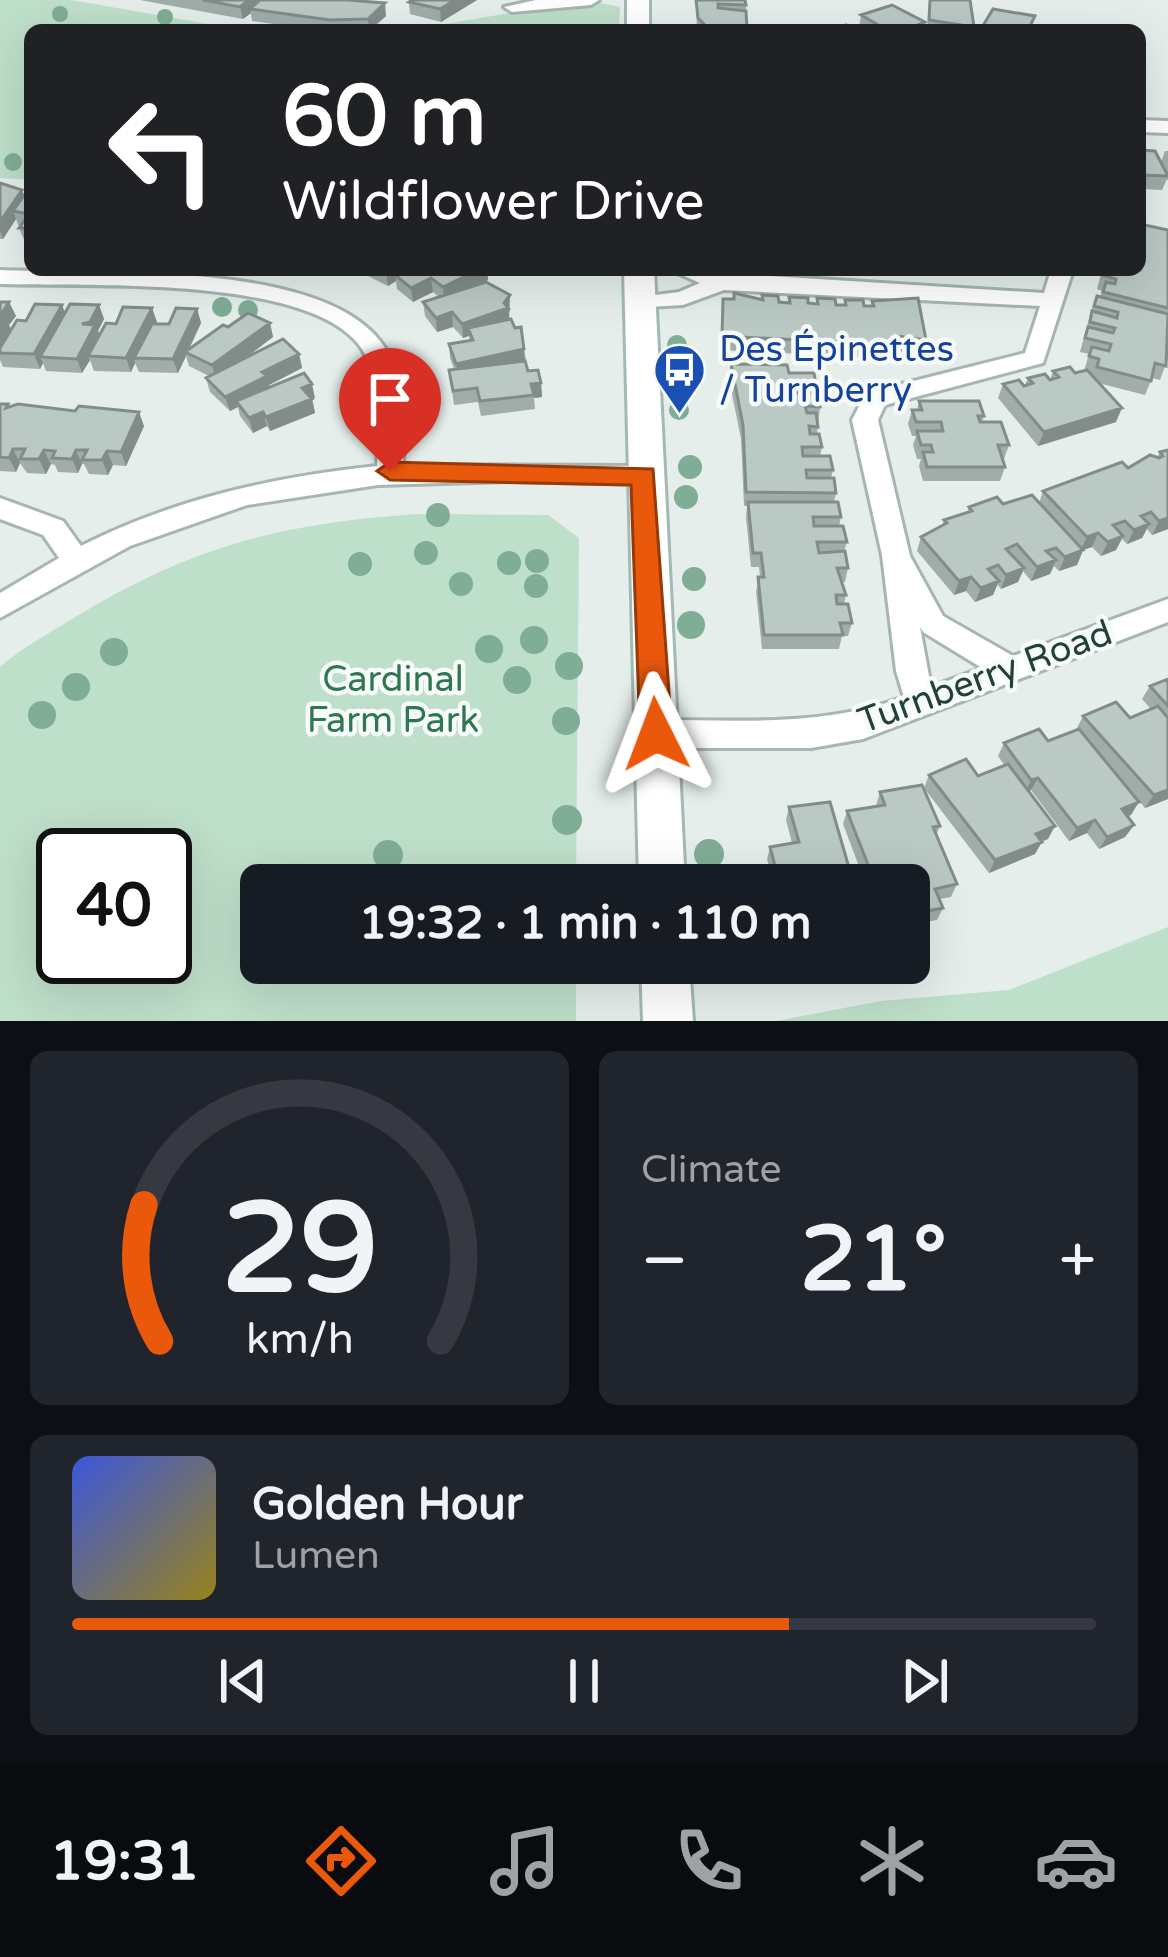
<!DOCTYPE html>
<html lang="en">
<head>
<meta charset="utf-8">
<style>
  body { margin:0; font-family:"Varela Round",sans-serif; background:#20242c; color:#f1f3f6; height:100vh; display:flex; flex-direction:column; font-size:45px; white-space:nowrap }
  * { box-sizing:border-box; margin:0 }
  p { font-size:39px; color:#9ea1a6 }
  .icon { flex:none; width:66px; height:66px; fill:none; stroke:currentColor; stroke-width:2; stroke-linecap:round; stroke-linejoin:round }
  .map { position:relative; height:1021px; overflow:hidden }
  .sheet { display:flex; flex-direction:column; gap:30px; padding:30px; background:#0d0f14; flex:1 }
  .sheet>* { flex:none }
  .banner { position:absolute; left:24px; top:24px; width:1122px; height:252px; border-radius:18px; box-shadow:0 12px 48px #0002; background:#202124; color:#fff; overflow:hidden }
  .speed { position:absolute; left:36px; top:828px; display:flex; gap:24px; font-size:60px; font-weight:700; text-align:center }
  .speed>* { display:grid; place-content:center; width:156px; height:156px; border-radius:50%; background:#171b24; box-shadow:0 12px 48px #0002; line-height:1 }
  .speed .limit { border:6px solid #111; border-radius:18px; background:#fff; color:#111 }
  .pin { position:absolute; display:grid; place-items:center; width:102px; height:102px; color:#fff; margin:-123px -51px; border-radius:50% 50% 50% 0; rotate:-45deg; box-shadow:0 0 12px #0007 }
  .pin .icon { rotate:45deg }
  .me { position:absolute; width:132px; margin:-66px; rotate:357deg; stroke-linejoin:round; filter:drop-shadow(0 0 9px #0008) }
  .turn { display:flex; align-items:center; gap:42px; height:252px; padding:0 60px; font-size:54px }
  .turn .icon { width:156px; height:156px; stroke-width:2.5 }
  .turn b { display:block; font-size:84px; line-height:102px }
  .big { font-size:90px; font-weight:800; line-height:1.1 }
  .sheet .card { flex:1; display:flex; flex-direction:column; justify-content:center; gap:18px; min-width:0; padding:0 42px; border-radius:18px; background:#20242c }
  .sheet .dial { align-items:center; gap:0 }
  .dial svg { height:312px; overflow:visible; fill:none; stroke:#363941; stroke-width:7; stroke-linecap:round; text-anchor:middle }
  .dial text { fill:#f1f3f6; stroke:none }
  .song { display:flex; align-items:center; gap:36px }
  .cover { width:144px; height:144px; border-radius:18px; background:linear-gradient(135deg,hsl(230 70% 55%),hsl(50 70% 35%)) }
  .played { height:12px; border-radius:6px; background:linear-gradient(90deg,#ea580c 70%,#363941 70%) }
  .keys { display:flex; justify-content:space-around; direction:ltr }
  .heat { display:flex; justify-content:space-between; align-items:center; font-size:66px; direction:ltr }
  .sheet .tiles { flex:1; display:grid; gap:30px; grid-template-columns:1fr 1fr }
  .card:last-child { grid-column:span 2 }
  .trip { position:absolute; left:240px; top:864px; width:690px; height:120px; border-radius:18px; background:#171b24; box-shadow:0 12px 48px #0002; font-weight:800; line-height:120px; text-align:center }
  .tab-bar { display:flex; height:192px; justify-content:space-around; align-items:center; background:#090b0e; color:#9ea1a6 }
  .tab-bar .icon { width:84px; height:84px }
  .tab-bar .active { color:#ea580c }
  .tab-bar b { font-size:54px; color:#f1f3f6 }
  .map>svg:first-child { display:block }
  .green { fill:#bedfca; fill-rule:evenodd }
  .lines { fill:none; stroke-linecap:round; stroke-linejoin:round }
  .street-casing { stroke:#a7b6b3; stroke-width:6 }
  .secondary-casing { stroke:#a3bab4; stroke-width:6 }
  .street { fill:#fff; fill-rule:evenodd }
  .secondary { fill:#fff; fill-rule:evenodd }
  .tree { fill:#80ad96 }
  .wall { fill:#a0ada9 }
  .shaded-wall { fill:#828d89 }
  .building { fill:#bac9c4; stroke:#828d89; stroke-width:3 }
  .route { fill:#ea580c; stroke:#983908; stroke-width:3 }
  .labels { text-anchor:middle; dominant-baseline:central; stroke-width:9; stroke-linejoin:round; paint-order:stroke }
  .transit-label { font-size:36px; fill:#164399; stroke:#f6faf8; text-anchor:start }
  .street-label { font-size:36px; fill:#24403b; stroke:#f6faf8 }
  .park-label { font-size:36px; fill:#2e7750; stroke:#f6faf8 }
</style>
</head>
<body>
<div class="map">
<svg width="1168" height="1021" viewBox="0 0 1168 1021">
  <rect width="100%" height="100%" fill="#e5eeeb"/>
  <path class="green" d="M0 0H71L243 30H30V180L0 178Z
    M586 0 620 7 619 30H409Z
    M418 514 548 515 579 538 576 885H261V963H576V1021H0V667C23 647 51 632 77 616 193 546 283 523 418 514ZM63 855H165V957H63Z
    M1168 927V1021H776L881 1001 1009 990Z"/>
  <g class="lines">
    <defs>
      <path id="street" d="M599 0 591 5 512 12 504 7 536 0Z
        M1140 120 1168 121V133L1140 132Z
        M0 270C98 274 317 260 380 341 408 376 404 423 403 465L644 466 657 475 644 484 510 481 378 485 247 505 130 546 0 618V593L59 558 43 535 0 519V498L63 521 81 546C174 499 273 477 377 466 378 428 385 384 362 349 312 274 86 287 0 284Z
        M671 270 1044 293 1051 270H1073L1043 363 885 405 878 420 910 556 943 616 1013 656 1168 599V622L863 739 811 748H656L645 744 640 734 645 724 656 720C741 720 823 727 904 697L896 671 882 555 852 420 866 393 1025 353 1040 306 724 290 683 305 632 308V298L679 292 700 283ZM920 627 923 632 982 668 931 687Z"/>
      <path id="secondary" d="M627 0H649V30H627Z
        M624 270H654L685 885H639Z
        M641 963H689L693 1021H643Z"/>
    </defs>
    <use href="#street" class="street-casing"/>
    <use href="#secondary" class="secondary-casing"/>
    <use href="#street" class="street"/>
    <use href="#secondary" class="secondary"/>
  </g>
  <g class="tree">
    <circle cx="60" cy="14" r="8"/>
    <circle cx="165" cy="17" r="8"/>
    <circle cx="13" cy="162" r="9"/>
    <circle cx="222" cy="307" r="10"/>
    <circle cx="248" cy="310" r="10"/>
    <circle cx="677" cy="345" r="10"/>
    <circle cx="678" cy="384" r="10"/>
    <circle cx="679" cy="410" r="10"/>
    <circle cx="690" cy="467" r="12"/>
    <circle cx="686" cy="497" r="12"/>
    <circle cx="438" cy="515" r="12"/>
    <circle cx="426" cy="553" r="12"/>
    <circle cx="537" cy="561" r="12"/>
    <circle cx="509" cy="563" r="12"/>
    <circle cx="360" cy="564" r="12"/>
    <circle cx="694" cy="579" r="12"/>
    <circle cx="461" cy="584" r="12"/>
    <circle cx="536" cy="586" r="12"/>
    <circle cx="691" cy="625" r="14"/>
    <circle cx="534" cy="640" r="14"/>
    <circle cx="489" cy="649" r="14"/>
    <circle cx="114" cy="652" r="14"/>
    <circle cx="569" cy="666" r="14"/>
    <circle cx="517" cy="680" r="14"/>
    <circle cx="76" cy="687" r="14"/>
    <circle cx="42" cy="715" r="14"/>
    <circle cx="566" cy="721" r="14"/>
    <circle cx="567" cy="820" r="15"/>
    <circle cx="709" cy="854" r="15"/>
    <circle cx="388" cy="855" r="15"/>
  </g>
  <path class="wall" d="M140 0H347L386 16 371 30H317L252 21 251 13 243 19Z
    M477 0 441 22 410 14 409 2Z
    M696 0 746 5 747 30H697Z
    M930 0 974 27V30H927Z
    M861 15 924 30H863L859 28Z
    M1140 150 1161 162 1165 151H1168V181L1167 179 1162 190 1140 189Z
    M0 183 22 190 24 196 30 187V242H25L19 228 21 225H18L16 219 3 239H0Z
    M1168 230V358L1160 380 1152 378 1145 395 1098 383 1116 422 1038 446 998 398 1003 384 1025 385 1028 378 1050 380 1053 371 1075 373 1084 371 1089 354 1080 352 1091 311 1097 296 1100 297 1102 291 1097 289 1102 270H1140Z
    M367 270H487L488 280 478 284 511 309 509 312V319L524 349 528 371 541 383 542 397 534 398 535 409 481 416 478 402 454 405 449 370 454 369 450 358 449 344 469 340V336L463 338 453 327 437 332 425 316 423 302 439 297 433 292 413 302 397 289 396 281 388 286 368 276Z
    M789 297 808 303 816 304 817 298 836 305H844L845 300 864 306H871L872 301 926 340 922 355 897 351 895 359 721 350 723 299 788 303Z
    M0 302H9L16 316 9 325 11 330 26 321 62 305 65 313 99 305 104 319 98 331 100 336 116 324 152 308 156 324H169L197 309 201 323 189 349 228 327 270 323 273 337 244 359 299 354 302 368 269 385 270 388 315 398 312 399 315 413 270 431 267 426 253 433 240 416 238 407 230 411 210 392 206 378 209 376 189 366 186 356 178 373 139 372 135 363 131 372 94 371 90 360 82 373 46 371 43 363 40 369 3 367 0 360Z
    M731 364 789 373 816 386 815 393 820 407 817 434 822 447 820 456 833 470 831 478 836 493 834 502 841 517 839 526 847 542 844 551 848 568 845 582H842L846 595 844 604 852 623 848 636H842L839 649H762L756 591 760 577 759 567H751L746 517 747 506H744L741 439 729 379Z
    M919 401 984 416 982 422 1009 445 1004 459 1005 467 1000 481H923L919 466 921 459H917L913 445 916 436H912L908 424 912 410H917Z
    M0 404H8L9 407 144 426 126 466 113 465 108 475 89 474 84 464H82L78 473 58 472 55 465 51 464 46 474 27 473 20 463 16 472 0 471Z
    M1168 450V529L1152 535 1147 529 1142 538 1127 544 1122 539 1116 550 1101 556 1092 547 1083 550 1077 565 1059 571 1054 566 1050 574 1031 581 1023 571 1018 582 1001 589 997 584 993 595 975 602 966 591 954 595 917 551 921 537 942 526 944 520 967 512 969 507 1039 503 1043 491 1128 468 1157 457 1160 452Z
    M1168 679V799L1145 808 1128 788 1131 815 1127 816 1134 825 1125 837 1099 849 1087 833 1069 841 1031 790 1029 791 1048 839 1041 841 1035 854 989 873 924 788 929 775 978 776 1005 766 998 756 1004 743 1048 741 1076 730 1083 716 1130 718 1151 709 1142 699 1150 686Z
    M880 792 940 826 936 835 957 884 951 897 939 899 943 908 937 920 909 925V885H866L843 824 847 811 876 806Z
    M789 807 854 885H774L767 859 770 847 792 843 786 820Z"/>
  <path class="shaded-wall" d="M249 0H261L250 9 251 13 243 19 240 7Z
    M455 0H477L441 22 440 9Z
    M385 3 386 16 369 30 368 19Z
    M925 22 924 30H906Z
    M22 190 27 203 13 211 16 219 3 239 0 231V222Z
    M390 270H412L395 275 396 281 388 286 386 272Z
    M478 270H487L488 280 444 301 443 287Z
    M431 278 433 292 413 302 411 288Z
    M510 295 509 322 468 328 469 336 463 338 462 324 504 303Z
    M9 302 16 316 9 325 13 333 0 353V316Z
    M62 305 67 320 40 357 43 363 40 369 34 354Z
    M99 305 104 319 98 331 101 339 88 356 90 360 82 373 77 359 82 324Z
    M152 308 157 322 138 358H134L135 363 131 372 126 358Z
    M197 309 201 323 187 353 185 352 186 356 178 373 173 359Z
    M452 312 453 327 437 332 436 318Z
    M270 323 273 337 216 380 212 365Z
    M524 349 525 364 457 378 456 364Z
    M299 354 302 368 269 385 270 390 236 401 238 407 230 411 225 397 262 372Z
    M541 383 542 397 534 398 531 384Z
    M312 384 315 398 312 399 315 413 270 431 266 417 302 388Z
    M1122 408 1116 422 1038 446 1044 432Z
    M139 412 144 426 126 466 121 452Z
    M263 412 267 426 253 433 249 418Z
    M13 449 20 463 16 472 9 458Z
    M44 450 51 464 46 474 39 459Z
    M76 450 82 464 78 473 72 459Z
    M107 451 113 465 108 475 102 460Z
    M1168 511V529L1152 535 1159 521Z
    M1149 524 1142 538 1127 544 1134 530Z
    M1098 533 1092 547 1080 551 1087 537Z
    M1123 536 1116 550 1101 556 1108 542Z
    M1083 550 1077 565 1059 571 1065 557Z
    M1056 560 1050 574 1031 581 1037 567Z
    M1024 568 1018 582 1001 589 1006 575Z
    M971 577 966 591 954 595 959 581Z
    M999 581 993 595 975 602 981 588Z
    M1038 778 1031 790 1025 793 1031 780Z
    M1168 790V799L1145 808 1154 795Z
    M1139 802 1131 815 1113 822 1122 809Z
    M1095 820 1087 833 1069 841 1077 828Z
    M1134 825 1125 837 1099 849 1107 837Z
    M1055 826 1048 839 1029 847 1036 834Z
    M1042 842 1035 854 989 873 995 860Z"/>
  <path class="building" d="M203 0H249L240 7Z
    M260 0H347L385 3 368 19 330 20 250 9Z
    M412 0H455L440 9 409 2Z
    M696 0H745L746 5 718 4V8L746 11 747 28 724 27V30H710L698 18Z
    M930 0H970L974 27 929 20Z
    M892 5 925 22 906 30H887L861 15Z
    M993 9 1035 16 1028 30 981 29Z
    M846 25 862 30H840Z
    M1140 150 1155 151 1168 176 1140 175Z
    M0 183 22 190 0 222Z
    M30 187V228H19L29 214 13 211Z
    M1140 224 1168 230V308L1103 292 1106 282 1115 284 1116 279 1102 275 1103 270 1128 272V270H1140Z
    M407 270H478L443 287 431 278 411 288 395 275Z
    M486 282 510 295 504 303 508 308 462 324 452 312 436 318 423 302Z
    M734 293 763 300 762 295 778 296 779 302 790 303 789 297 808 298V303L818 304 817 298 835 299 836 305H846L845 300H863L864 306H874L872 301 918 298 926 340 897 336 898 345 722 336 723 299H734Z
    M1097 296 1168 314 1166 366 1155 363 1151 381 1097 367 1099 359 1089 356 1092 347 1109 351 1111 344 1085 338 1088 327 1113 333 1115 328 1090 322 1092 311 1117 318 1118 312 1094 306Z
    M0 302H9L0 316Z
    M35 304 62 305 34 354 0 353V348L17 320 26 321Z
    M70 304 99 305 90 322 82 324 95 325 77 359 40 357Z
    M123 307 152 308 126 358 88 356 106 323 116 324Z
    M176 308 197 309 173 359 134 358 152 324H169Z
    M248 313 270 323 212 365 185 352 223 325 228 327Z
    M511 319 515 328 521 327 524 349 456 364 449 344 473 340 468 328Z
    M283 339 299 354 262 372 267 376 225 397 206 378Z
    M525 361 528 371 538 370 541 383 531 384 534 395 480 401 477 388 453 391 449 370Z
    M731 364 787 365 789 373H814L816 386H792L793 393H818L820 407 805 406 807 413H816L818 427 809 426 810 434H819L822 447H802L803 456H830L833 470H806L807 478H834L836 493 746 492 743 425Z
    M1070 367 1075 373 1087 370 1122 408 1044 432 1003 384 1019 380 1024 386 1033 383 1028 378 1045 374 1050 380 1059 377 1053 371Z
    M304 373 312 384 302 388 312 399 266 417 263 412 249 418 236 401Z
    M919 401H979L984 416H978L980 422H1001L1009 445H998L1005 467H927L923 452H933L931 445H921L917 431H943L941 422H916L912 410H922Z
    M0 404H8L6 408 18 404 75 411 79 406 139 412 121 452 107 451 102 460H82L87 450H76L72 459 52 458 55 451 44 450 39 459H20L25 449H13L9 458 0 457Z
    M1168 450V518L1159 521 1151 512 1141 516 1149 524 1134 530 1125 521 1113 525 1123 536 1108 542 1098 533 1087 537 1043 491 1122 462 1128 468 1150 455 1159 458 1163 456 1160 452Z
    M1032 495 1083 550 1065 557 1056 548 1046 551 1056 560 1037 567 1017 544 1006 549 1024 568 1006 575 998 565 988 569 999 581 981 588 971 577 959 581 921 537 947 523 944 520 972 511 969 507 997 497 1003 504Z
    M748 502H838L841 517H813L814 526H843L847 542H817L819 553 845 551 848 568H837L846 595H836L837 604H848L852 623H840L843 635H764L758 577H764L761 553H753Z
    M1168 679V706L1150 686Z
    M1116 702 1130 718 1158 706 1168 718V790L1154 795 1083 716Z
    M1039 729 1048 741 1079 729 1139 802 1122 809 1134 825 1107 837 1095 820 1077 828 1038 778 1031 780 1004 743Z
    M966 759 978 776 1008 764 1055 826 1036 834 1042 842 995 860 929 775Z
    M922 785 940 826 933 827 957 884 935 889 943 908 910 914 909 885H876L847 811 885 805 880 792Z
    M830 802 854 885H780L770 847 799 842 789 807Z"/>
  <path class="route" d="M390 462 653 469 672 734 667 744 656 748 645 744 640 734 631 485 390 480 377 471Z"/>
  <defs>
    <symbol id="bus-pin" viewBox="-11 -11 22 30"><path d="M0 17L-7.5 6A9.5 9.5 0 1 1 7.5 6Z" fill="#1a4fb4" stroke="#f6faf8"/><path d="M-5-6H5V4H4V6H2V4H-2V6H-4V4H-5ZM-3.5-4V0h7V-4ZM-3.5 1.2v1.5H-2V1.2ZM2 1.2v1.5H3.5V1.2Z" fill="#fff"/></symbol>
  </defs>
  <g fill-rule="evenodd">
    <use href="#bus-pin" x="650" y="340" width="59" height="81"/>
  </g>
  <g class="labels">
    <g class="transit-label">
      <text x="719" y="349">Des Épinettes<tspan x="719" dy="41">/ Turnberry</tspan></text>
    </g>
    <g class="street-label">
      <text transform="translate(985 677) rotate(-20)">Turnberry Road</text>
    </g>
    <g class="park-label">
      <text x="393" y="679">Cardinal<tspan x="393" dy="41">Farm Park</tspan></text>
    </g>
  </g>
</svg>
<div class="speed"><div class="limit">40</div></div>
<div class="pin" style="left:390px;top:471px;background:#d93025"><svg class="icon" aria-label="arrive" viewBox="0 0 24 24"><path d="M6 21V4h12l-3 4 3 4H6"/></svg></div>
<svg class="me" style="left:656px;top:734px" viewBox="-20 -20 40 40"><path d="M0-17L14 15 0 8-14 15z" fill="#ea580c" stroke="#fff" stroke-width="4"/></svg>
<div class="trip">19:32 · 1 min · 110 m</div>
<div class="banner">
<div class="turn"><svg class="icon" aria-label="left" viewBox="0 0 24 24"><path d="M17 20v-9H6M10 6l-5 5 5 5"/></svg><div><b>60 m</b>Wildflower Drive</div></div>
</div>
</div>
<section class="sheet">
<div class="tiles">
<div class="card dial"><svg viewBox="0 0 100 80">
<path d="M14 69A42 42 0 1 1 86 69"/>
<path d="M14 69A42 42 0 0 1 10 34" stroke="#ea580c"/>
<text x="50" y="56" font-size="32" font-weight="700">29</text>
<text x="50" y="72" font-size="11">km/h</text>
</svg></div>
<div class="card"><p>Climate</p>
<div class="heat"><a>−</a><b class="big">21°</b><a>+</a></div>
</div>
<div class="card">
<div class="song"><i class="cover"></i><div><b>Golden Hour</b><p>Lumen</p></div></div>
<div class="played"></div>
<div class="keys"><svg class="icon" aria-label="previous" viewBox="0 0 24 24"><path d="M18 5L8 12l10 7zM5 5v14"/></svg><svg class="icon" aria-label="pause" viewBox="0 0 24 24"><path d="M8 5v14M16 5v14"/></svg><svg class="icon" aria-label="next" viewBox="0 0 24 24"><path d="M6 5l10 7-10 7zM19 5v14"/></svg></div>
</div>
</div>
</section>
<nav class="tab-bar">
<b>19:31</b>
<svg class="icon active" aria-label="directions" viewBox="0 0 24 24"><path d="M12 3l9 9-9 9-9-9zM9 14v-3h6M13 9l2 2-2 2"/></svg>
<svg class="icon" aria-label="music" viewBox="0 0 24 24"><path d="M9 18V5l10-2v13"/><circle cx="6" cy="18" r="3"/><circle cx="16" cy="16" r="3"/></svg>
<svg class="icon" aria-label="phone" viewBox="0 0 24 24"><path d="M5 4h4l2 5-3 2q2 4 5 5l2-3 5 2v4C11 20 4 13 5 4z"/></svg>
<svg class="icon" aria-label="climate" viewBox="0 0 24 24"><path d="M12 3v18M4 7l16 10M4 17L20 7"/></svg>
<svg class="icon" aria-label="car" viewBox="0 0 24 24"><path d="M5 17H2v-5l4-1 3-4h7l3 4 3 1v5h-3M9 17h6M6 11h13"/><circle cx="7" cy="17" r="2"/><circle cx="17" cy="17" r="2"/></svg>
</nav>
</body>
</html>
